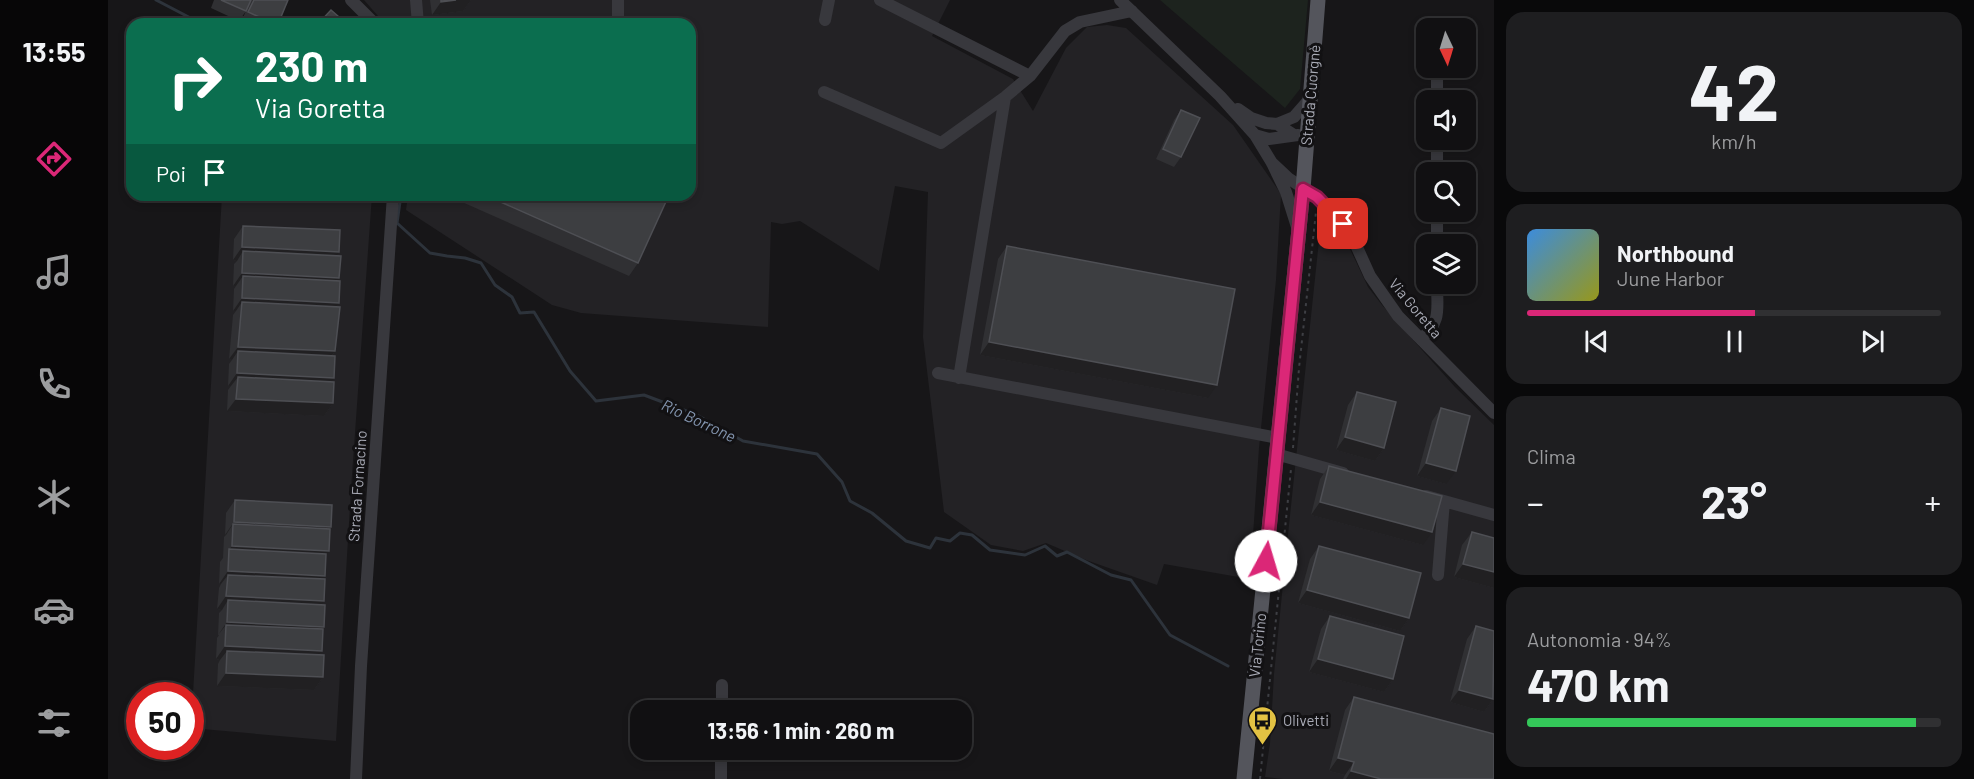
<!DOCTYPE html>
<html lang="it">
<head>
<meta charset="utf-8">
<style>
  body { margin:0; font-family:Barlow,sans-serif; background:#1e1e20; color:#f1f3f6; height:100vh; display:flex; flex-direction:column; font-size:22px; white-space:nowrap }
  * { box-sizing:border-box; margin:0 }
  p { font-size:20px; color:#9c9d9f }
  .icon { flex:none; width:33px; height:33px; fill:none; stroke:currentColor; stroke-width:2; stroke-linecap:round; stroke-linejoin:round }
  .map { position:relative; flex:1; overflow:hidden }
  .side { display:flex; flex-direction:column; gap:12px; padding:12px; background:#09090a; width:480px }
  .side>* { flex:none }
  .banner { position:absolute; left:18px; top:18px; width:570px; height:183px; border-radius:18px; box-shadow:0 3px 9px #0003,0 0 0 2px #303032; background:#0b6e4f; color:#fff; overflow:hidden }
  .needle { width:39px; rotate:176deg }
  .buttons { position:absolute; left:1308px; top:18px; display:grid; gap:12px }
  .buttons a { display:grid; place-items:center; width:60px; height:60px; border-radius:12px; background:#111012; box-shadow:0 3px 9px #0003,0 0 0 2px #303032; font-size:30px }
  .speed { position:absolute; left:18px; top:682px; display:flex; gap:12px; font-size:30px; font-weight:700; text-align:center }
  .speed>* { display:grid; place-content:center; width:78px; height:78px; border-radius:50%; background:#111012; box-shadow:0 3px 9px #0003,0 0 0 2px #303032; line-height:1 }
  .speed .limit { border:9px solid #d22; background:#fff; color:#111 }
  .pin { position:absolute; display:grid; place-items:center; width:51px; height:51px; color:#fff; margin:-26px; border-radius:12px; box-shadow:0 3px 9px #0006 }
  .me { position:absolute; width:66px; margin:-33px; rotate:6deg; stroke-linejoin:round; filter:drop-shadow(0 0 4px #0008) }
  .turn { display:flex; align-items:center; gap:21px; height:126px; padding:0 30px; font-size:27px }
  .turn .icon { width:78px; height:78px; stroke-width:2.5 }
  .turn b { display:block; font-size:42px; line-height:51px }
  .then { display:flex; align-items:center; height:57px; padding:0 30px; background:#0003; gap:12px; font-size:22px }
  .big { font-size:45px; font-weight:700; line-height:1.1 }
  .side .tile { flex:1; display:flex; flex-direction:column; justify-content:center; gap:9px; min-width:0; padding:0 21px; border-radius:18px; background:#1e1e20 }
  .side .dial { align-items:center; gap:0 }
  .dial b { font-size:78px; line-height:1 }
  .song { display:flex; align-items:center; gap:18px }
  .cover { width:72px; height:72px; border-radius:9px; background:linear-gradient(135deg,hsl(210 70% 55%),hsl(60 70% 35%)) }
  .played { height:6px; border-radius:3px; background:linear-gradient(90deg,#db2777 55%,#303032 55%) }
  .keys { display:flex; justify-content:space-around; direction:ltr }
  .heat { display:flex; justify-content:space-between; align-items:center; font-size:33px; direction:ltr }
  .charge { height:9px; border-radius:4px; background:linear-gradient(90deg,#34c759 94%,#303032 0) }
  .trip { position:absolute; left:522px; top:700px; width:342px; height:60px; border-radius:18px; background:#111012; box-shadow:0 3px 9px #0003,0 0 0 2px #303032; font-weight:700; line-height:60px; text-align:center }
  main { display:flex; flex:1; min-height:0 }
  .tabs { display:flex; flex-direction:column; width:108px; justify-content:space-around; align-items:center; background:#070607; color:#9c9d9f }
  .tabs .icon { width:42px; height:42px }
  .tabs .on { color:#db2777 }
  .tabs b { font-size:27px; color:#f1f3f6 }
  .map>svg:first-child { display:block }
  .built { fill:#232225 }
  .green { fill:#1d231e }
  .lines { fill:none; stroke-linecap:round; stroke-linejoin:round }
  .stream { stroke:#2d333b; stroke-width:3 }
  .path { stroke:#3e3f44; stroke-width:2; stroke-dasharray:3 4.5; stroke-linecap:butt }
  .minor { stroke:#38383d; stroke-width:12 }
  .major { stroke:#54555c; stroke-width:15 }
  .wall { fill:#303033 }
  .shaded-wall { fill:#212022 }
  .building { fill:#3d3e41; stroke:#4e4f54; stroke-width:1.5 }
  .route-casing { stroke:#8e194d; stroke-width:15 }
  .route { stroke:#db2777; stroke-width:10 }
  .labels { text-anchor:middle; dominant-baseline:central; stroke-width:6; stroke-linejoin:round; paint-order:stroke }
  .street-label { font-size:15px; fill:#aaacb7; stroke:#121113 }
  .poi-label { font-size:15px; fill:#aaacb7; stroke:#121113; text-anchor:start }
  .water-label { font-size:16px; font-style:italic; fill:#8395af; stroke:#121113 }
</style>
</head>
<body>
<main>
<nav class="tabs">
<b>13:55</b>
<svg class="icon on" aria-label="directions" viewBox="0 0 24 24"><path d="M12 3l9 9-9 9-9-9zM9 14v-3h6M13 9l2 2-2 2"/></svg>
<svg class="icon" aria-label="music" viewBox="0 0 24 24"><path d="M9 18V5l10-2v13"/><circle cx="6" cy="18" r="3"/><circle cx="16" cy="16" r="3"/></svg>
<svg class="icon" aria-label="phone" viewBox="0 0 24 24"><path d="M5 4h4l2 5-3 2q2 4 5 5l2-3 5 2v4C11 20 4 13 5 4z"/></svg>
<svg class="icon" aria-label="climate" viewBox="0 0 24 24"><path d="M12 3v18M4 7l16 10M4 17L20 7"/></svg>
<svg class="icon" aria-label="car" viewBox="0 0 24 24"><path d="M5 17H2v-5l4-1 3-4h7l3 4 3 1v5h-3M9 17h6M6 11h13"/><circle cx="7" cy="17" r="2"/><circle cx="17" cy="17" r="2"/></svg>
<svg class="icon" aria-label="filters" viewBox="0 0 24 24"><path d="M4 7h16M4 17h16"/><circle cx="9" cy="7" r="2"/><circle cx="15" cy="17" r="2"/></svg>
</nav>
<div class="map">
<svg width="1386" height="779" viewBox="0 0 1386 779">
  <rect width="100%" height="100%" fill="#171618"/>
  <path class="built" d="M256 0H842L824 36 905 79 925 111 958 48 979 27 999 25 1018 28 1125 125 1173 194 1168 280 1151 448 1142 579 1056 564 1049 585 978 560 938 543 915 551 883 545 836 512 815 337 820 192 787 186 771 271 692 221 674 224 663 222 660 327 473 313 444 305 298 210 300 195H582V24H277Z
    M114 195H264L243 489 228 741 83 728Z
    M1214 212 1227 224 1242 249 1260 287 1274 305 1347 387 1386 425V779H1175L1157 777 1162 743 1166 674 1179 544Z"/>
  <path class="green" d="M1052 0H1200L1192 89 1177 108Z"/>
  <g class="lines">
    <path class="stream" d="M48 0 94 24
      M293 195 289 223 322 253 339 256 357 258 373 263 387 285 404 297 412 313 426 312 462 371 488 401 536 395 589 415 635 441 709 454 734 482 742 501 764 513 798 541 822 548 828 538 842 541 852 533 864 535 882 550 917 555 937 546 949 556 959 552 1003 575 1023 580 1062 635 1120 666"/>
    <path class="path" d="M1185 448 1191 368 1208 212
      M1152 779 1183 469"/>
    <path class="minor" d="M243 0 267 24
      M308 0 310 24
      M772 0 922 76
      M1012 0 1112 96 1147 135 1164 163 1178 192 1189 227
      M717 20 721 0
      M510 24V0
      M1329 72V100
      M716 92 833 143 897 97 922 76 957 31 972 22 1024 11
      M1130 109 1143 118 1158 123 1169 124 1186 135
      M1169 124 1186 117 1200 101
      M1147 135 1161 139 1190 135
      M1329 140V172
      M1164 163 1180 178 1209 197 1227 213 1243 234 1262 276 1290 316 1386 413
      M1329 212V244
      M1313 339C1334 321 1329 309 1329 284
      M830 373 1170 438
      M851 378 897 97
      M1168 454 1235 473
      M1318 496 1386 515
      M1330 575 1336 501
      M614 711V685
      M248 779 253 666 285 195
      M613 779V750"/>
    <path class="major" d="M1136 779 1195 189 1210 0"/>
  </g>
  <path class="wall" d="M106 0H143L138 11 131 21 103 8Z
    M143 0H180L170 24H137L133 22Z
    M322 0H363L355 11 324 15Z
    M1073 110V157L1066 167 1048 159 1066 120Z
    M347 195H561L530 263 521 276 345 198Z
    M135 226 229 256 231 278 229 281 231 303 228 307 227 351 224 356 223 381 225 403 216 416 119 411 120 390 123 386H120L121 364 124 360 121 359 125 315 128 311H125L126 289 128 286H125L126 264 129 261 125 260 126 239Z
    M899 246 1100 398 872 355 890 259Z
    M1249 392 1276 448 1267 461 1228 450 1240 405Z
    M1333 408 1338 484 1309 476 1324 421Z
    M1221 466 1315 545 1203 515 1212 479Z
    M127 500 221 529V551L218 555 217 576 215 579 213 604 216 627 214 629V651L211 655 215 677 206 690 109 686 110 664 112 660 108 659 109 638 111 635H110L111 613 114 610 109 609 111 588 113 584H111L112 562 115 558 116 537 118 535H117L118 513Z
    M1364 532 1386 538V588L1346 577 1354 545Z
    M1211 546 1301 618 1292 631 1190 603 1202 559Z
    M1222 616 1285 679 1276 692 1201 672 1213 629Z
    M1368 626 1385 699 1376 712 1342 702 1359 639Z
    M1246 697 1386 779H1235L1237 775 1221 771 1237 710Z"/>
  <path class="shaded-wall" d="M348 0H363L355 11 324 15 333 2Z
    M212 195H241L240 196Z
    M134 247 231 252 222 265 135 251 129 261 125 260Z
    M134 273 231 278 222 291 135 276 128 286H125Z
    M134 298 231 303 222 316 134 302 128 311H125Z
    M881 342 1109 385 1100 398 872 355Z
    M130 347 227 351 218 364 130 351 124 360 121 359Z
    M129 373 226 378 217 391 130 377 123 386H120Z
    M128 399 225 403 216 416 119 411Z
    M1237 437 1276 448 1267 461 1228 450Z
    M1318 463 1348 471 1338 484 1309 476Z
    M1212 502 1324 532 1315 545 1203 515Z
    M126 522 223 527 214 540 125 524 118 535H117Z
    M124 546 221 551 212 564 121 550Z
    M1355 564 1386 572V588L1346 577Z
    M120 571 217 576 208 589 120 575 113 584H111Z
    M1199 590 1301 618 1292 631 1190 603Z
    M118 596 216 601 207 614 120 600 114 610 109 609Z
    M119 622 216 627 207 640 118 625 110 635Z
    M117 646 214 651 205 664 119 651 112 660 108 659Z
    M1210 659 1285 679 1276 692 1201 672Z
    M118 673 215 677 206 690 109 686Z
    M1351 690 1385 699 1376 712 1342 702Z
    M1230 758 1246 762 1237 775 1221 771Z
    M1243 771 1273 779H1238Z"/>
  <path class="building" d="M113 0H143L138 11Z
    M146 0H180L170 24H167L140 12Z
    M333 0H348L333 2Z
    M223 10 239 24H210Z
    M1073 110 1092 118 1073 157 1055 149Z
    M377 195H561L530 263Z
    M135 226 232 230 231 252 134 247Z
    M899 246 1127 289 1109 385 881 342Z
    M135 251 233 256 231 278 134 273Z
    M135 276 232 281 231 303 134 298Z
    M134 302 232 307 227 351 130 347Z
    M130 351 227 356 226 378 129 373Z
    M130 377 226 382 225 403 128 399Z
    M1249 392 1288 402 1276 448 1237 437Z
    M1333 408 1362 416 1348 471 1318 463Z
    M1221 466 1334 496 1324 532 1212 502Z
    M127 500 224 505 223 527 126 522Z
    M125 524 222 529 221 551 124 546Z
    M1364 532 1386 538V572L1355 564Z
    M1211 546 1313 573 1301 618 1199 590Z
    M121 549 218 554 217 576 120 571Z
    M120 575 217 579 216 601 118 596Z
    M120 600 217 605 216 627 119 622Z
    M1222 616 1296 636 1285 679 1210 659Z
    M118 625 215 629 214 651 117 646Z
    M1368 626 1386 631 1385 699 1351 690Z
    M119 651 216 655 215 677 118 673Z
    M1246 697 1386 734V779H1273L1243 771 1246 762 1230 758Z"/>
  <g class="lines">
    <defs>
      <path id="route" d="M1158 561 1195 189 1209 197 1235 224"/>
    </defs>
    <use href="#route" class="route-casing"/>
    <use href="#route" class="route"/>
  </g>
  <defs>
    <symbol id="bus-pin" viewBox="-11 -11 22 30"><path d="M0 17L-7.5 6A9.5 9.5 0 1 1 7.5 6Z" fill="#e3c243" stroke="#121113"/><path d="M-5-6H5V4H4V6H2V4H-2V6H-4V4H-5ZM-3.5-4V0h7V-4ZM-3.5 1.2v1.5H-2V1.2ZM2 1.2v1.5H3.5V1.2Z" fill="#111"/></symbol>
  </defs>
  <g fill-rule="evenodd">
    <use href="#bus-pin" x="1138" y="704" width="33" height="45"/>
  </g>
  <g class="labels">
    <g class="street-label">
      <text transform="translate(1202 95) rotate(-85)">Strada Cuorgnè</text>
      <text transform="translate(1308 308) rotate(50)">Via Goretta</text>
      <text transform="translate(249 486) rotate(-86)">Strada Fornacino</text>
      <text transform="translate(1149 645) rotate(-84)">Via Torino</text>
    </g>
    <g class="poi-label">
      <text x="1175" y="720">Olivetti</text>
    </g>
    <g class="water-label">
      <text transform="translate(591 420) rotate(25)">Rio Borrone</text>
    </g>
  </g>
</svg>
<div class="buttons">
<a><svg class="needle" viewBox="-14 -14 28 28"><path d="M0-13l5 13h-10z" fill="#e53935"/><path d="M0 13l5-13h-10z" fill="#9c9d9f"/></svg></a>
<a><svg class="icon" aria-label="sound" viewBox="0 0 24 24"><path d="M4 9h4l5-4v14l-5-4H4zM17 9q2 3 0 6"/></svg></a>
<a><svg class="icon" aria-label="search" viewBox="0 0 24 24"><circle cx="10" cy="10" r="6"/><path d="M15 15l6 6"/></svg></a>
<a><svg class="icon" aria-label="layers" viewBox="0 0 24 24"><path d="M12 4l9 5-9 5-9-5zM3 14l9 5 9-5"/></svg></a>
</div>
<div class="speed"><div class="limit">50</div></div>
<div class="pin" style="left:1235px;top:224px;background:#d93025"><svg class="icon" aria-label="arrive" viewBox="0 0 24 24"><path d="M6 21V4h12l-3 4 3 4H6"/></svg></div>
<svg class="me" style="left:1158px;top:561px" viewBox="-20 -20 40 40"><circle r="19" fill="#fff"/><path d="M0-13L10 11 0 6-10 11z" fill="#db2777"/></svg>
<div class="trip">13:56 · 1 min · 260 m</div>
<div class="banner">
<div class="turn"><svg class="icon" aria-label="right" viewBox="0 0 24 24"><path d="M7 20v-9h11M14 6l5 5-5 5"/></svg><div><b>230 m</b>Via Goretta</div></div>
<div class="then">Poi<svg class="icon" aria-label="arrive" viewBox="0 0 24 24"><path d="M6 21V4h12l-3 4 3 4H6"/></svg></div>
</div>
</div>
<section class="side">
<div class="tile dial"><b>42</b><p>km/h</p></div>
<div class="tile">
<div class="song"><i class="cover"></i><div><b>Northbound</b><p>June Harbor</p></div></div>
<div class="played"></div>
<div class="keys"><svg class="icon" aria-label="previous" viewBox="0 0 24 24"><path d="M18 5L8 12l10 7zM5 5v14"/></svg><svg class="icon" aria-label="pause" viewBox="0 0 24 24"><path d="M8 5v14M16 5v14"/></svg><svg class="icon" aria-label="next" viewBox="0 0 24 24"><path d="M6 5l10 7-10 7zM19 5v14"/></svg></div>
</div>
<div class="tile"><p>Clima</p>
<div class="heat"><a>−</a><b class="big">23°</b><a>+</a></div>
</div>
<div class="tile"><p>Autonomia · 94%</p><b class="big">470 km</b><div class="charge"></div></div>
</section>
</main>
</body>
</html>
